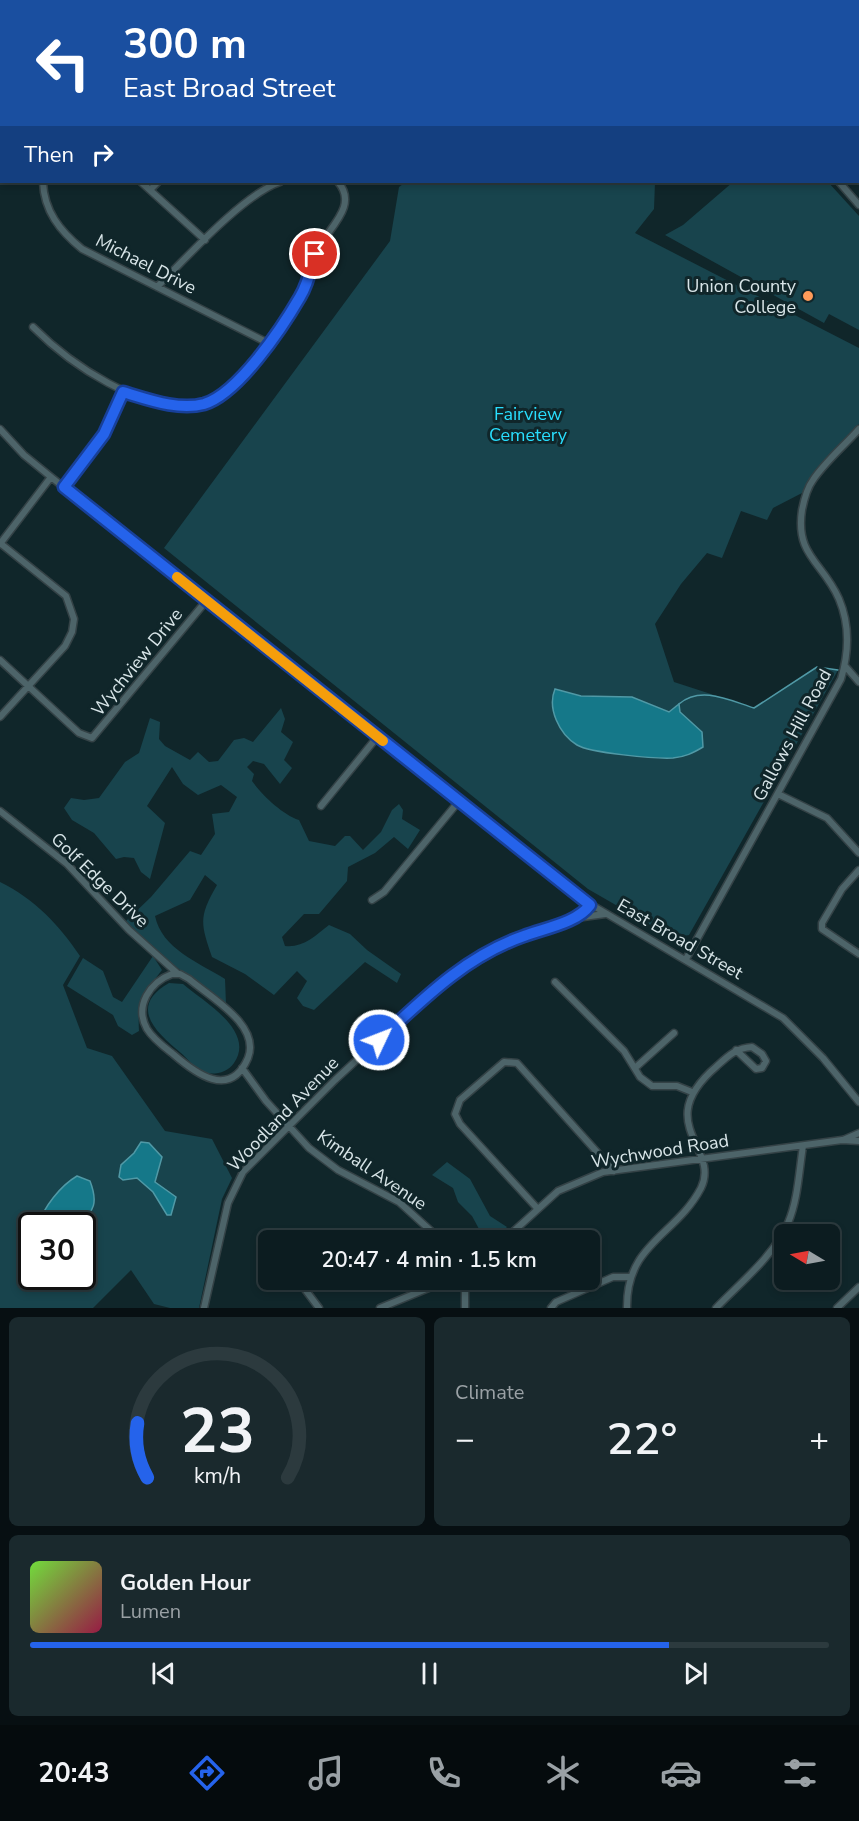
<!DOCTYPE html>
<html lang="en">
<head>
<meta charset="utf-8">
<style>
  body { margin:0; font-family:"Nunito Sans",sans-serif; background:#1a292d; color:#f1f3f6; height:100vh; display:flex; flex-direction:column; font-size:22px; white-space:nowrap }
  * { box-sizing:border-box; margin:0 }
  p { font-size:20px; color:#9aa1a5 }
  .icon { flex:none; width:33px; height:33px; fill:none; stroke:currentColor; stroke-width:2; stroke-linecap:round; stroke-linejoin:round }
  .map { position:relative; height:1308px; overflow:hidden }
  .sheet { display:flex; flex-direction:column; gap:9px; padding:9px; background:#070f12; flex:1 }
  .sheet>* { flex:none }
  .guide { position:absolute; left:0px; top:0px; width:860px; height:183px; box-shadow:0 3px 9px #0003,0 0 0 2px #2c3a3e; background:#1a4fa0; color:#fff; overflow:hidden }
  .needle { width:39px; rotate:280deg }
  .controls { position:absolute; left:774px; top:1224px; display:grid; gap:12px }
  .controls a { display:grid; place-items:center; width:66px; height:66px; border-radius:9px; background:#0c1c20; box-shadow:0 3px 9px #0003,0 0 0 2px #2c3a3e; font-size:30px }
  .speed { position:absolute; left:18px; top:1212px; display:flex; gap:12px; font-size:30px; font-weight:700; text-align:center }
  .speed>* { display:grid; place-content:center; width:78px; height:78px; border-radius:50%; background:#0c1c20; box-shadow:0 3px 9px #0003,0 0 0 2px #2c3a3e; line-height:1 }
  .speed .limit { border:3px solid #111; border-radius:9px; background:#fff; color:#111 }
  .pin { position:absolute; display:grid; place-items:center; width:51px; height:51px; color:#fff; margin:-26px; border:3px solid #fff; border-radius:50%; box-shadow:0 2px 6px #0007 }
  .me { position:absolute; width:66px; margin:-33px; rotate:47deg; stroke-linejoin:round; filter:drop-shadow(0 0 4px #0008) }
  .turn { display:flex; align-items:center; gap:21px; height:126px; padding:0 24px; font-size:27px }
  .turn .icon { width:78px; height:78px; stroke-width:2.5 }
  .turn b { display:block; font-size:42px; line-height:51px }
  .then { display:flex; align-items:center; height:57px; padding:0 24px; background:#0003; gap:12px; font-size:22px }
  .big { font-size:45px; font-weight:600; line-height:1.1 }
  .sheet .card { flex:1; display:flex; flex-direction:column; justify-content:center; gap:9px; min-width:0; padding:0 21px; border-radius:9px; background:#1a292d }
  .sheet .dial { align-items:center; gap:0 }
  .dial svg { height:156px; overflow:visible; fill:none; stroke:#2c3a3e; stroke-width:7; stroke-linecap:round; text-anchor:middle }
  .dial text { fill:#f1f3f6; stroke:none }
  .song { display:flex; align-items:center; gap:18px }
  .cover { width:72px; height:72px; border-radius:9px; background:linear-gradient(135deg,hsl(100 70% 55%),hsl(340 70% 35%)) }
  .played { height:6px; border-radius:3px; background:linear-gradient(90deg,#2563eb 80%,#2c3a3e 80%) }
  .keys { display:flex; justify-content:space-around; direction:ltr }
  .heat { display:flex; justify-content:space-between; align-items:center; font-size:33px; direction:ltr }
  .sheet .tiles { flex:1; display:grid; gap:9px; grid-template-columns:1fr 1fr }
  .card:last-child { grid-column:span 2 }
  .trip { position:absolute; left:258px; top:1230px; width:342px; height:60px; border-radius:9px; background:#0c1c20; box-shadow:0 3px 9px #0003,0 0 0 2px #2c3a3e; font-weight:600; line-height:60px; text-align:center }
  .tab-bar { display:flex; height:96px; justify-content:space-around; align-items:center; background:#050b0d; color:#9aa1a5 }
  .tab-bar .icon { width:42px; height:42px }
  .tab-bar .selected { color:#2563eb }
  .tab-bar b { font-size:27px; color:#f1f3f6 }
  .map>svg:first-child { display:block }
  .green { fill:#18444d; fill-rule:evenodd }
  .water { fill:#157889; stroke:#5099a6; stroke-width:1.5 }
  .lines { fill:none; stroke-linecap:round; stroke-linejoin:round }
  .stream { stroke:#5099a6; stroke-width:1.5 }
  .minor-casing { stroke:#344246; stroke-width:9 }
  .major-casing { stroke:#344246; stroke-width:11 }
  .minor { stroke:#4d6469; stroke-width:6 }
  .major { stroke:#3790a1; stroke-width:8 }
  .route-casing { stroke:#184099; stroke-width:15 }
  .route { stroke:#2563eb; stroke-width:10 }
  .slow { stroke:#f59e0b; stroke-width:10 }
  .poi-dot { fill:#fe9b59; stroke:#10262a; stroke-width:2 }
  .labels { text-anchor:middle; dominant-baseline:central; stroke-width:6; stroke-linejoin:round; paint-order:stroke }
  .street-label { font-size:18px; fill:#d8e5e8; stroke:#10262a }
  .poi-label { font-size:18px; fill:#d8e5e8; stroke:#10262a; text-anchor:end }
  .park-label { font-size:18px; fill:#29defd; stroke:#10262a }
</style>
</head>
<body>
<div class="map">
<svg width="859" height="1308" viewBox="0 0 859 1308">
  <rect width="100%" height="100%" fill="#10262a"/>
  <path class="green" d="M406 182H655L654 209 635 233 859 348V424L814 473 802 493 773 508 767 520 741 511 722 558 707 553 681 584 655 624 674 682 754 708 817 667 838 670 689 935 673 938 588 889 164 548 390 241 399 187ZM555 689 581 696 632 697 669 712 678 704 680 712 702 732C666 741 572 777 559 720 556 711 551 698 555 689Z
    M733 182H828L859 216V330L829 314 824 323 665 235 683 225Z
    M281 708 285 719 281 732 293 742 284 760 292 768 280 784 264 764 253 761 247 767 254 774 252 781C263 796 282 814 299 820L309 841 335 846 345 836H350L363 850 381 832 392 810 399 804 403 810 402 819 420 830 408 849 394 837 375 853 348 867 347 881 319 914H304L282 937 285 946C303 948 315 936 329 925L350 934 367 950 401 974 397 983 365 962 314 1010 303 1006 297 998 307 981 297 971 274 995 245 974 212 957C200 923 199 916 217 885L205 875 190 900 155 916C162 949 198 962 225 979L226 1004 160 955 125 922 151 897 190 851 201 855 215 834 212 814 229 812 237 797 221 785 198 795 183 784 172 767 147 806 165 823 150 879 141 872 134 858 124 857 116 859 94 833 72 820 64 808 71 798 84 800 99 798 125 762 139 753 150 718 160 722 159 739 165 746 190 760 198 752 209 762 218 761 234 740 244 738 253 742Z
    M0 882C35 899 59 925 80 956L63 985 87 1048 112 1056 165 1131 212 1139 232 1178 222 1199 199 1308H170L154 1304 131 1270 93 1308H0ZM32 1226H82V1276H32Z
    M153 956 162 970C145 992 137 1002 139 1031L132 1035 118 1026 113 1015 67 986 83 958 103 971 113 997 122 1002Z
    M169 983 183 984C204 1002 256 1031 234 1063 228 1072 216 1075 206 1073 197 1071 188 1059 181 1053 157 1033 127 1007 169 983Z
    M447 1162 470 1179 490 1216 507 1227 495 1240H485L472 1216 458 1202 453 1188 432 1175Z"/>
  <path class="water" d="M555 689 581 696 632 697 669 712 679 704 680 712 702 732 703 747C693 753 685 757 673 758 656 759 590 753 577 745 559 734 547 708 555 689Z
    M141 1142 149 1143 162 1157 155 1182 176 1197 171 1215H167L153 1192 137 1178 123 1180 119 1177 121 1165 134 1153Z
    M77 1176 90 1181C98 1202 95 1211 78 1225H38C44 1207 60 1186 77 1176Z"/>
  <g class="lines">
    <path class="stream" d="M679 704C701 685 731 701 754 708L817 667 838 670"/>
    <defs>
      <path id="minor" d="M134 0 137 2
        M273 0V2
        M355 0V2
        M438 0V2
        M787 0 788 2
        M120 2V0
        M858 81 859 82
        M43 182C44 211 60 231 82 249L268 343
        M141 182 205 240
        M839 182 859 205
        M150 190 158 182
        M157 287C186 258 244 194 280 182
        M33 327C71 365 140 412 197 405 234 400 284 327 301 296 309 282 310 267 316 253 325 230 360 207 338 182
        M0 429 24 455 51 477 580 898 783 1018 823 1058 859 1102
        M64 487 104 434 123 392
        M0 543 66 596 74 619 72 632 65 646 0 717
        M0 544 51 477
        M0 660 79 733 92 738 207 600
        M845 666 859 682
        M778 794 827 818 859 853
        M321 806 378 736
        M0 811 67 864 129 930 177 973
        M859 870 842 889 822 923V929L859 954
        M372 900 384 892 459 801
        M576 918 605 914
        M686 959 841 679C849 652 850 625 839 599 823 562 795 556 802 510 804 500 807 488 813 480 825 462 844 446 859 429
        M172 974H180L189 979C210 997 261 1025 248 1058 230 1100 195 1073 173 1054 164 1047 153 1039 147 1029 134 1006 150 982 172 974Z
        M555 982 624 1051 640 1077 652 1086H677L692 1092
        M242 1068 266 1101 309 1148 338 1170 399 1202 441 1240
        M635 1068 674 1033
        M843 1140 859 1133
        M537 1208 460 1124 455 1114 460 1100 504 1062 517 1063 614 1171
        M504 1240 558 1191 603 1172 842 1140 859 1141
        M298 1280 319 1308
        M204 1308 228 1203 243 1172 335 1080 413 1008 471 960 494 947 576 918 590 905
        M380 1308 448 1280
        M465 1308V1280
        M551 1308 556 1302 613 1277H630
        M627 1308C626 1243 676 1236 701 1188 721 1148 650 1123 717 1066 728 1056 736 1048 752 1047L762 1054 766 1061 762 1068 756 1069 736 1050
        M716 1308C740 1283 774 1256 788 1223 798 1200 799 1171 803 1146
        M837 1308 859 1287"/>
      <path id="major" d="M46 2V0
        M0 147 2 145"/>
    </defs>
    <use href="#minor" class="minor-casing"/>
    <use href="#major" class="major-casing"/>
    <use href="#minor" class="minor"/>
    <use href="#major" class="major"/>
  </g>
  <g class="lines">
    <defs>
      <path id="route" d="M315 254C311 269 308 284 300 297 282 328 238 394 204 404 178 411 147 399 123 392L104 434 64 487 590 905C577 923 545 928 524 936 466 956 424 998 379 1040"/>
    </defs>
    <use href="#route" class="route-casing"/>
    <use href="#route" class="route"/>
    <path class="slow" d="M177 577 383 741"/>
  </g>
  <circle class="poi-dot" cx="808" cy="296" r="6"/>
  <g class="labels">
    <g class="street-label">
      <text transform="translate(146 264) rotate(27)">Michael Drive</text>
      <text transform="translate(137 662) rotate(-51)">Wychview Drive</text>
      <text transform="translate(792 735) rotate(-62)">Gallows Hill Road</text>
      <text transform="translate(100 880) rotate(44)">Golf Edge Drive</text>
      <text transform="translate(680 939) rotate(30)">East Broad Street</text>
      <text transform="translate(283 1114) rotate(-46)">Woodland Avenue</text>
      <text transform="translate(660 1151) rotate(-9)">Wychwood Road</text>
      <text transform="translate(372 1170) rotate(34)">Kimball Avenue</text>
    </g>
    <g class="poi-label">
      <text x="796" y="286">Union County<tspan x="796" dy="21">College</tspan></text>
    </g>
    <g class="park-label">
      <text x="528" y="414">Fairview<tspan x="528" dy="21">Cemetery</tspan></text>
    </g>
  </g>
</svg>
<div class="controls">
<a><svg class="needle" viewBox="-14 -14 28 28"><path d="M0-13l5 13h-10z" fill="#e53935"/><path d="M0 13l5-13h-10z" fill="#9aa1a5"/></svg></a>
</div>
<div class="speed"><div class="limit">30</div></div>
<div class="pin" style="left:315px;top:254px;background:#d93025"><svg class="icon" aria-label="arrive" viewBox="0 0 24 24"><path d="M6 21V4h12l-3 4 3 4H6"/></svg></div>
<svg class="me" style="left:379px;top:1040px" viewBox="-20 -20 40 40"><circle r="17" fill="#2563eb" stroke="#fff" stroke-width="3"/><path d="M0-11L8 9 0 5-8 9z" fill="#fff"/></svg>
<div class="trip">20:47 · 4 min · 1.5 km</div>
<div class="guide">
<div class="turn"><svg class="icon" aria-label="left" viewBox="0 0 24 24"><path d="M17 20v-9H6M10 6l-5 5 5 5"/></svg><div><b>300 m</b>East Broad Street</div></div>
<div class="then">Then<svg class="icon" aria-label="right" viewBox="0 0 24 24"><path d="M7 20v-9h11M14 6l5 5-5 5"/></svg></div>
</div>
</div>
<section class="sheet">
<div class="tiles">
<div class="card dial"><svg viewBox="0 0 100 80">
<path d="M14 69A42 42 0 1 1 86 69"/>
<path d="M14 69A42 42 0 0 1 9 41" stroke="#2563eb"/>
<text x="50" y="56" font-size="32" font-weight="700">23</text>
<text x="50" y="72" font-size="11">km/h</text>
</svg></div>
<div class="card"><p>Climate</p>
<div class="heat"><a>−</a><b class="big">22°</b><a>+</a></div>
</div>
<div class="card">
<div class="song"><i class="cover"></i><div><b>Golden Hour</b><p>Lumen</p></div></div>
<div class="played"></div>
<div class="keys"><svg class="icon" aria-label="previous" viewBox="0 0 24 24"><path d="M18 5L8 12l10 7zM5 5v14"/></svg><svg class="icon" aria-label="pause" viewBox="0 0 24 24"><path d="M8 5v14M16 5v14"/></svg><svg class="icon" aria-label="next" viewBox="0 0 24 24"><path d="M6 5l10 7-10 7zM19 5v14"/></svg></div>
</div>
</div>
</section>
<nav class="tab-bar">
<b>20:43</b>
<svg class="icon selected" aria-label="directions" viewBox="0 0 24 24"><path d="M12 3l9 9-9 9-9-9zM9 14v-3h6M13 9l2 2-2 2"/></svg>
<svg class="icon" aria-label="music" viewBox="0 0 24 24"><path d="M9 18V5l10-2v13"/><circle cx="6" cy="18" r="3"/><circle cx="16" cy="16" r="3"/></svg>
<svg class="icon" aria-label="phone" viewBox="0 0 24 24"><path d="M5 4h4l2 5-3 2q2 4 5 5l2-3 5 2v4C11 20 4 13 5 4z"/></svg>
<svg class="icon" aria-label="climate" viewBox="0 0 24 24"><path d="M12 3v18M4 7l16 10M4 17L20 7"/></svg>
<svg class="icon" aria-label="car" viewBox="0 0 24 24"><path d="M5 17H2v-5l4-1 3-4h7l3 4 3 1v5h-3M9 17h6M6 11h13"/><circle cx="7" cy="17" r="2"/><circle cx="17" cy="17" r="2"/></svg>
<svg class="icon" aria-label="filters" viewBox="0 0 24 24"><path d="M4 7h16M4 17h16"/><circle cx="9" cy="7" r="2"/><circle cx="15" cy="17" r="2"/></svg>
</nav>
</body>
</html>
